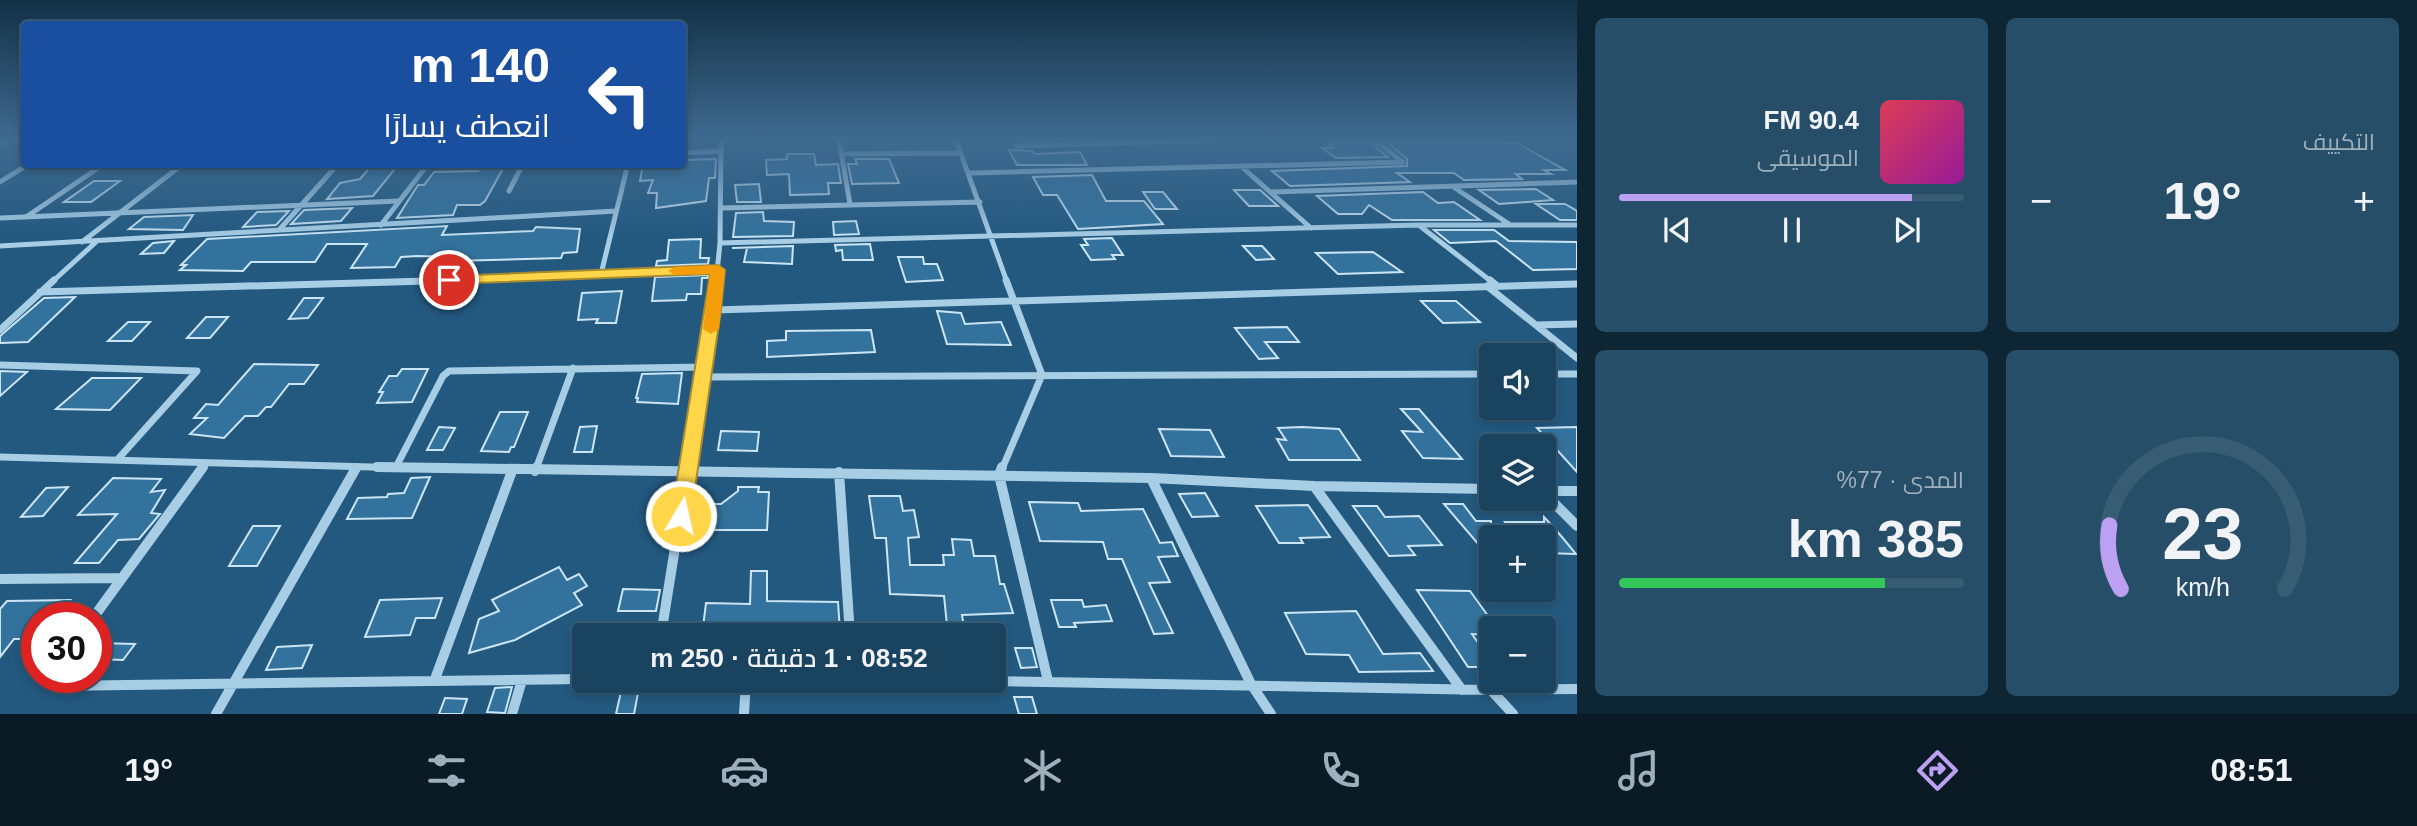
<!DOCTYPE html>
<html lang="ar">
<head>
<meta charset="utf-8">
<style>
  body { margin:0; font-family:Arial,Cairo,sans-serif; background:#274e68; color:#f1f3f6; direction:rtl; height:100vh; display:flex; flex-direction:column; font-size:26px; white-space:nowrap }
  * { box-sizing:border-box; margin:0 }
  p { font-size:23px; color:#9fb0bd }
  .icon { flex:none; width:38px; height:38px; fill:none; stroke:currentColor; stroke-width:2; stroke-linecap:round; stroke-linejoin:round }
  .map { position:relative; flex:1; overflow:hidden; direction:ltr }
  .side { display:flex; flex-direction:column; gap:18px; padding:18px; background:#0e2534; width:840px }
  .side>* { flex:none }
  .hud { position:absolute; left:21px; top:21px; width:665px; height:147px; border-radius:7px; box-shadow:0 4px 10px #0003,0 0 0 2px #385c74; direction:rtl; background:#1a4fa0; color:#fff; overflow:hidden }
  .controls { position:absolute; left:1479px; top:343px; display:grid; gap:14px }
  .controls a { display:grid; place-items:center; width:77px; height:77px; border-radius:7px; background:#1a435f; box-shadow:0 4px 10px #0003,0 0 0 2px #385c74; font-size:35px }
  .speed { position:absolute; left:21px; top:602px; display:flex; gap:14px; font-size:35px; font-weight:700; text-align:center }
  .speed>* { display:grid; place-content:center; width:91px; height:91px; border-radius:50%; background:#1a435f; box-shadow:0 4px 10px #0003,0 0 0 2px #385c74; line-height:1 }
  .speed .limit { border:10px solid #d22; background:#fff; color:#111 }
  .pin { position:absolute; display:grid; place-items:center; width:60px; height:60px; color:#fff; margin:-30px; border:4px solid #fff; border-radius:50%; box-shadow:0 2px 7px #0007 }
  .me { position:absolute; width:77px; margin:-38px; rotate:9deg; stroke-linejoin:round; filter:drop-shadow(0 0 5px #0008) }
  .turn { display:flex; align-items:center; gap:24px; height:147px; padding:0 21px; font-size:32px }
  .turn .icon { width:91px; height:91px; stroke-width:2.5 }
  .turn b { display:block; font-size:49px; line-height:60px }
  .big { font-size:52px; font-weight:600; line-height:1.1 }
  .side .widget { flex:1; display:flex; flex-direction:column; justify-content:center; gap:10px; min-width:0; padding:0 24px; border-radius:10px; background:#274e68 }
  .side .dial { align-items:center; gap:0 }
  .dial svg { height:182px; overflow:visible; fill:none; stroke:#385c74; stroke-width:7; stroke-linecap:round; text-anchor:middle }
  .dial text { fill:#f1f3f6; stroke:none }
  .song { display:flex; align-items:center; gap:21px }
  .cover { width:84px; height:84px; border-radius:10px; background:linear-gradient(135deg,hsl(350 70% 55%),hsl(300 70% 35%)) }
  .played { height:7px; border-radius:4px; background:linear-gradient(90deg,#bca0f2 85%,#385c74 85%) }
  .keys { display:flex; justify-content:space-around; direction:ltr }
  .heat { display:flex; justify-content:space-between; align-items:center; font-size:38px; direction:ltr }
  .charge { height:10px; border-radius:5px; background:linear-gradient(90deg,#34c759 77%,#385c74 0) }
  .side .tiles { flex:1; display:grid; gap:18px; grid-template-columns:repeat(2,1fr) }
  .trip { position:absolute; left:572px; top:623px; width:434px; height:70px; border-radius:7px; background:#1a435f; box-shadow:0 4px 10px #0003,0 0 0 2px #385c74; font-weight:600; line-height:70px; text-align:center; direction:rtl }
  .menu { display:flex; height:112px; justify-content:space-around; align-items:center; background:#0a1b26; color:#9fb0bd }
  .menu .icon { width:49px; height:49px }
  .menu .active { color:#bca0f2 }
  .menu b { font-size:32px; color:#f1f3f6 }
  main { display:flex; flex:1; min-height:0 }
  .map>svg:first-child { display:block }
  .building { fill:#33729c; stroke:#cbe5f5; stroke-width:2 }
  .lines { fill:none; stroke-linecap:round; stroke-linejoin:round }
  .street-far2 { stroke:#a8cee6; stroke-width:5 }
  .street-far1 { stroke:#a8cee6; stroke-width:7 }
  .street { stroke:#a8cee6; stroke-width:10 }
  .route { fill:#ffd54a; stroke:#a68a30; stroke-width:2 }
  .slow { fill:#f59e0b }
</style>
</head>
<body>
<main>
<section class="side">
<div class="tiles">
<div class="widget"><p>التكييف</p>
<div class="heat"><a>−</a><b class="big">19°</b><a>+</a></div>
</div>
<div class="widget">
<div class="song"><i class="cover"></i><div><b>90.4 FM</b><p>الموسيقى</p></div></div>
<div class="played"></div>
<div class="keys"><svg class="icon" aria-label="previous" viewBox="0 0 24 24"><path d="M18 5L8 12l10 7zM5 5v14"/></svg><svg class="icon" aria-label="pause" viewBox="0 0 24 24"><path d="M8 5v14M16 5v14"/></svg><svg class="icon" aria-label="next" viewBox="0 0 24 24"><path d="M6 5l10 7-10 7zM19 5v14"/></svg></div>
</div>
<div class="widget dial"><svg viewBox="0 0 100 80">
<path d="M14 69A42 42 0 1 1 86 69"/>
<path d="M14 69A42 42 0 0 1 9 41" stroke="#bca0f2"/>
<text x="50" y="56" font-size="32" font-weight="700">23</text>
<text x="50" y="72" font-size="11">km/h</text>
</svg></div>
<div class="widget"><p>المدى · 77%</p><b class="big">385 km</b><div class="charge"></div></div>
</div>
</section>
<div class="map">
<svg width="1577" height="714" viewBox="0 0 1577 714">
  <rect width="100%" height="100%" fill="#23597f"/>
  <path class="building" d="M1385 141 1517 143 1565 170H1544L1551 174H1516L1522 179 1464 180 1454 173H1397L1410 182 1290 186 1272 171 1407 166V159Z
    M1335 142H1369L1388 157 1336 158 1322 148H1333L1329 144H1339Z
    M1009 150 1032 151 1035 154 1080 152 1087 165H1017Z
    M787 154H814L816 165 838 164 841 183H828L829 194 790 195 789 174 767 175 766 160 787 159Z
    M716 159 715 178H709L706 201 656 208 657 193H648L653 180 640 181 643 164H682V160Z
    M855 159H889L899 183 852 184 848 164H857Z
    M373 164H399L373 196 327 199 340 183 360 179Z
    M481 165H505L485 201 480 205H457L453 215 397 218 418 185H424L434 172 478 171Z
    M1092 175 1106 201H1144L1163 224 1078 229 1057 195H1043L1033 177Z
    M94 181H120L91 202H64Z
    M759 184 761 202H737L735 185Z
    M1536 189 1553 200 1499 204 1479 190Z
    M1234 190H1260L1278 206H1249Z
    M1143 192H1163L1177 209H1155Z
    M1423 192 1438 203 1454 202 1480 220H1392L1369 205 1362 214H1338L1317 196Z
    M1536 204H1565L1577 211V220H1560Z
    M352 208 341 221 291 224 304 210Z
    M289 211 276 225 243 227 257 212Z
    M763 212 764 221 794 222 793 236 733 237 736 213Z
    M193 215 183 230 129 229 144 217Z
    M856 221 859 234 834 235 833 222Z
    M447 226 442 235 533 231 536 227 580 229 577 252 563 253 561 258 452 261 454 257 417 256 401 257 395 267 351 268 367 244H327L315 262H251L243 271 180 270 186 265H181L207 239Z
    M1434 230H1494L1509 241 1577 242V269L1533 270 1496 241 1450 243Z
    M1112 238 1123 255H1112L1115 259 1091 260 1081 245H1088L1084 239Z
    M701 239 700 258H709L708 264 656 266 657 261 667 260 669 240Z
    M174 241 164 253 141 254 153 243Z
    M870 244 873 260H843L842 250 836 251 835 245Z
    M793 246 792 264 744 262 747 248H732Z
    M1243 246H1262L1274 259 1256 260Z
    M1373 252 1402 272 1338 274 1316 253Z
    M898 257H923L924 264H937L943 280 906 282Z
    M708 275V278H702L701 294H687L686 300 652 301 655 277Z
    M622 291 616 323H596L598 319 578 320 582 293Z
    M75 297 28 342 0 343V336L44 298Z
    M304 298H323L308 318 289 319Z
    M1421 301H1456L1480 322 1443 323Z
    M937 311 961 313 965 324 1001 322 1011 345 947 344Z
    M206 317H228L210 338H187Z
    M128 322H150L132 341H108Z
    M1287 327 1299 342H1265L1278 358 1259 359 1235 328Z
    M871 330 875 352 767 357V341L786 340V331Z
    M254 364 318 365 304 384H289L271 407H266L258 416H245L224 438 190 434 207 418H194L206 404 218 405Z
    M402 369H428L412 402 377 403 383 392H379L389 376H397Z
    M0 371 27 372 0 396Z
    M682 373 678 404 637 402 638 398H636L642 374Z
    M92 378H141L110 410 56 409Z
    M1401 409H1419L1462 459 1423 458 1402 431 1422 432Z
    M500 412H528L514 447H511L509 452 481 451Z
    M597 426 592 452H574L580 427Z
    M439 427 455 428 443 450H427Z
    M1302 427 1339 429 1360 460H1289L1277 439 1286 440 1278 428Z
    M1577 427V472L1537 428Z
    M1159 429 1210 430 1224 457 1171 456Z
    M721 431 759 432 757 451 718 450Z
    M430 477 412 518 347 519 358 498 387 497 388 494 404 493 411 478Z
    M113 478 161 479 151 492 165 490 151 513 160 514 139 539 118 540 99 563H75L117 514 78 515Z
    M68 487 43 516 21 517 46 488Z
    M738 487H759L758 492H769L767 530H711L713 504H721L738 491Z
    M1205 493 1218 516 1192 517 1179 494Z
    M869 496H900L903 511 914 510 919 537 908 538 910 565H944L943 555H954L952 539 971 540 974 556H995L1000 584H1004L1013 613 962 615 965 635H948L944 596 890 594 886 538H875Z
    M1029 502 1078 503 1081 511 1143 509 1160 543 1172 542 1178 556 1158 557 1170 582 1149 583 1173 633 1154 634 1122 559H1108L1103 542 1040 541Z
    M1444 504H1463L1476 521H1491V559Z
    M1308 505 1330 537 1300 538 1303 543H1279L1256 506Z
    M1353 506H1377L1385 517 1419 516 1442 545 1408 546 1415 555 1389 556Z
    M1544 517 1562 537 1576 554 1544 553V537H1517L1505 522H1544Z
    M253 526H280L257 566H229Z
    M559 567 567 580 579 574 587 586 574 593 582 605 515 640 469 653 479 619 499 611 492 600Z
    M751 571H767V601L838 602 840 631 757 630V635H702L706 603 750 604Z
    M623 589 660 590 656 611H618Z
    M1417 590 1470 591 1491 620V635L1472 634 1491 661V667H1468Z
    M442 598 435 618H416L410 635 365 637 380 600Z
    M70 600 56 618H37V639H14L0 657V609L7 601Z
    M1051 600H1082L1084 607 1106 605 1112 621 1074 623 1076 627H1059Z
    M1356 611 1383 654 1420 653 1433 671 1359 672 1349 655 1306 654 1285 613Z
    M96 643 135 644 123 660 96 659Z
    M312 645 302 668 266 670 277 647Z
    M1015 648H1032L1037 667 1021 668Z
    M512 687 505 713 487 712 495 688Z
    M622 687 639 688 634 714H616Z
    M1014 697H1032L1037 714H1019Z
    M445 698 467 699 462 714H439Z"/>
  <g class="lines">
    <path class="street-far2" d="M839 140 850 204
      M956 140 1007 282
      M1374 140 1403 162
      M0 143 6 140
      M1016 146 1211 140
      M682 153 722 151
      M842 154 961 153
      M1243 168 1311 228
      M970 173 1403 162
      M0 182 29 164
      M1455 188 1509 224
      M509 191 523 164
      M1271 192 1577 182
      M722 208 980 202
      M26 217 104 164
      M0 218 398 201
      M381 225 428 164
      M1420 226 1492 282
      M279 230 338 164
      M82 242 183 164
      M720 243 1419 225H1577
      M0 246 616 211
      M601 274 628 164
      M52 282 96 242
      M399 282 718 269
      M716 282 720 243 721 140"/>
    <path class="street-far1" d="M1490 280 1496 285
      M1487 286 1577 358
      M40 292 462 280
      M714 310 1577 284
      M1537 325 1577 324
      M0 330 54 280
      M0 365 197 371 118 459
      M1544 374H1577
      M704 377 1491 374
      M0 457 444 469
      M396 467 443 376 449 371 705 367
      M202 469 206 463
      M536 469 573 368
      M688 469 717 280
      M1002 469 1042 375 1006 280"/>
    <path class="street" d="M377 467 1151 478 1314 486 1491 489
      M1002 467 999 475 1048 681
      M535 471 537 467
      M839 472 850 635
      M1151 478 1251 684 1271 714
      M1314 486 1462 690
      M1544 491H1577
      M1544 493 1577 526
      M0 579 122 578
      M93 618 203 467
      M661 635 688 467
      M50 677 48 684 55 686 584 679
      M435 679 512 471
      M991 681 1491 690 1577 689
      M1491 690 1513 714
      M216 714 356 468
      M512 714 522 680
      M744 714 746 681"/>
  </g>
  <linearGradient id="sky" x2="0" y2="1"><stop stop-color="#133146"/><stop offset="0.58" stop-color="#3f6a90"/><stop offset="1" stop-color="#3f6a90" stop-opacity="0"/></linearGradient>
  <rect width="1577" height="240" fill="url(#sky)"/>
  <path class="route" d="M718 265 725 270 721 310 691 516 688 521 681 523 674 521 671 516 710 274 449 284 442 280 449 276Z"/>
  <path class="slow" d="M718 265 725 270 719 329 711 334 703 329 710 274 675 275 668 271 675 267Z"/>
</svg>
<div class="controls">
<a><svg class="icon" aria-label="sound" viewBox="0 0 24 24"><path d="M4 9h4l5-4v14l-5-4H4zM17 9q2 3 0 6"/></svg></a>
<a><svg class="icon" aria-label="layers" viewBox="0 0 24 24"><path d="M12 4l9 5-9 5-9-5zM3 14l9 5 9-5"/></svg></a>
<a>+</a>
<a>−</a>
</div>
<div class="speed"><div class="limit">30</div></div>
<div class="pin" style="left:449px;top:280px;background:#d93025"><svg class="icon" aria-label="arrive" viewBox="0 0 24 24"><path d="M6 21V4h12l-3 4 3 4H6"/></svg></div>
<svg class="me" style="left:681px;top:516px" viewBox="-20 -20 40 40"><circle r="17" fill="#ffd54a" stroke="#fff" stroke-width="3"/><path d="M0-11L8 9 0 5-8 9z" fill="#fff"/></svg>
<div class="trip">08:52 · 1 دقيقة · 250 m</div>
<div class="hud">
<div class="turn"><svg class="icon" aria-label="left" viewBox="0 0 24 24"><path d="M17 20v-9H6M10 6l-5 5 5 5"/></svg><div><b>140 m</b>انعطف يسارًا</div></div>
</div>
</div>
</main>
<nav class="menu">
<b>08:51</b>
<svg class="icon active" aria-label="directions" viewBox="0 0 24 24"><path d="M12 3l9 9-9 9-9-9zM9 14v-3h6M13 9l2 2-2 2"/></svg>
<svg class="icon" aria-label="music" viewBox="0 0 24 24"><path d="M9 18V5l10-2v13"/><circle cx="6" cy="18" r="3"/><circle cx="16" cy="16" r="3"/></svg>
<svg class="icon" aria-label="phone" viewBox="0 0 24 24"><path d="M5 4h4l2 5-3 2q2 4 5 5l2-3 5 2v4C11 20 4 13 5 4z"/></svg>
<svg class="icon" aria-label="climate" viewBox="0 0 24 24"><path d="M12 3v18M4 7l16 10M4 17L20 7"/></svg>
<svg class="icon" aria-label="car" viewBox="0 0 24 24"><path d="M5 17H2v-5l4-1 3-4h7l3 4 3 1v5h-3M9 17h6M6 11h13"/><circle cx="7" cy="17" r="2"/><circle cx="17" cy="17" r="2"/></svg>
<svg class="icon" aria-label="filters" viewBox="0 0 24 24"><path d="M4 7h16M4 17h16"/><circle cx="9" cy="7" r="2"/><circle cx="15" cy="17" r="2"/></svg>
<b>19°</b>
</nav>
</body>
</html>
